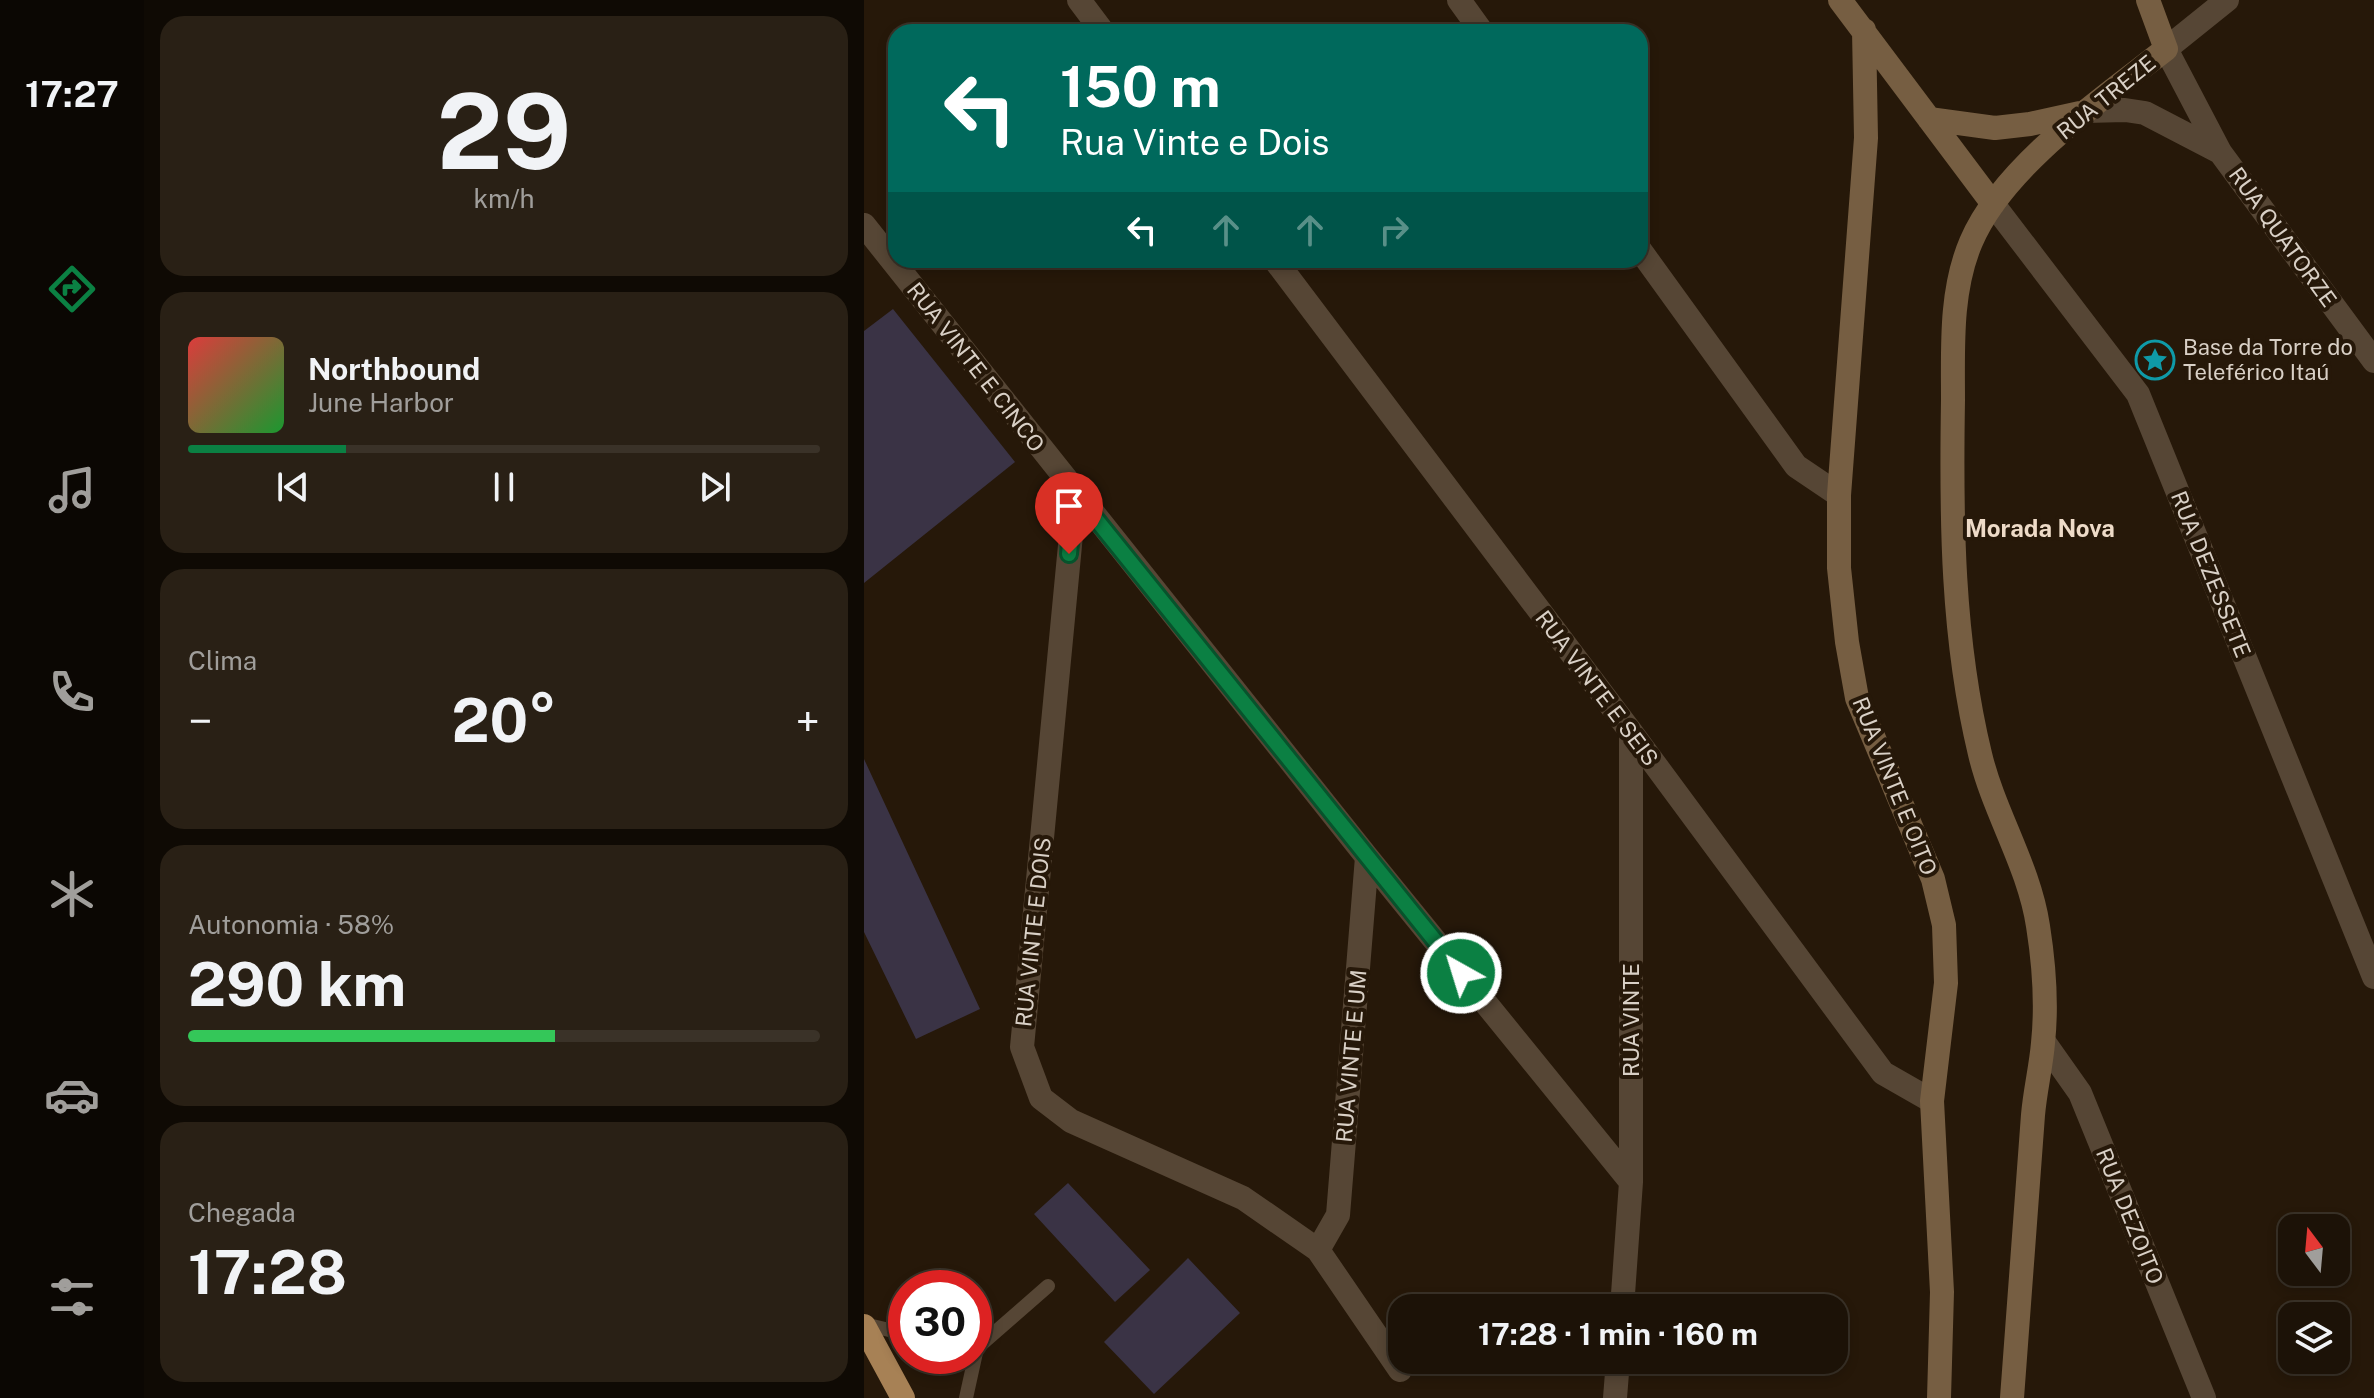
<!DOCTYPE html>
<html lang="pt">
<head>
<meta charset="utf-8">
<style>
  body { margin:0; font-family:"Public Sans",sans-serif; background:#292015; color:#f1f3f6; height:100vh; display:flex; flex-direction:column; font-size:30px; white-space:nowrap }
  * { box-sizing:border-box; margin:0 }
  p { font-size:26px; color:#a09e9b }
  .icon { flex:none; width:44px; height:44px; fill:none; stroke:currentColor; stroke-width:2; stroke-linecap:round; stroke-linejoin:round }
  .map { position:relative; flex:1; overflow:hidden }
  .drawer { display:flex; flex-direction:column; gap:16px; padding:16px; background:#0f0a04; width:720px }
  .drawer>* { flex:none }
  .hud { position:absolute; left:24px; top:24px; width:760px; height:244px; border-radius:24px; box-shadow:0 4px 12px #0003,0 0 0 2px #3a3228; background:#00695c; color:#fff; overflow:hidden }
  .needle { width:52px; rotate:344deg }
  .tools { position:absolute; left:1414px; top:1214px; display:grid; gap:16px }
  .tools a { display:grid; place-items:center; width:72px; height:72px; border-radius:16px; background:#1c1207; box-shadow:0 4px 12px #0003,0 0 0 2px #3a3228; font-size:40px }
  .speed { position:absolute; left:24px; top:1270px; display:flex; gap:16px; font-size:40px; font-weight:700; text-align:center }
  .speed>* { display:grid; place-content:center; width:104px; height:104px; border-radius:50%; background:#1c1207; box-shadow:0 4px 12px #0003,0 0 0 2px #3a3228; line-height:1 }
  .speed .limit { border:12px solid #d22; background:#fff; color:#111 }
  .pin { position:absolute; display:grid; place-items:center; width:68px; height:68px; color:#fff; margin:-82px -34px; border-radius:50% 50% 50% 0; rotate:-45deg; box-shadow:0 0 8px #0007 }
  .pin .icon { rotate:45deg }
  .me { position:absolute; width:88px; margin:-44px; rotate:321deg; stroke-linejoin:round; filter:drop-shadow(0 0 6px #0008) }
  .turn { display:flex; align-items:center; gap:28px; height:168px; padding:0 40px; font-size:36px }
  .turn .icon { width:104px; height:104px; stroke-width:2.5 }
  .turn b { display:block; font-size:56px; line-height:68px }
  .lanes { display:flex; align-items:center; height:76px; padding:0 40px; background:#0003; justify-content:center; gap:40px; direction:ltr }
  .lanes .off { opacity:.35 }
  .big { font-size:60px; font-weight:700; line-height:1.1 }
  .drawer .widget { flex:1; display:flex; flex-direction:column; justify-content:center; gap:12px; min-width:0; padding:0 28px; border-radius:24px; background:#292015 }
  .drawer .dial { align-items:center; gap:0 }
  .dial b { font-size:104px; line-height:1 }
  .song { display:flex; align-items:center; gap:24px }
  .cover { width:96px; height:96px; border-radius:12px; background:linear-gradient(135deg,hsl(0 70% 55%),hsl(130 70% 35%)) }
  .played { height:8px; border-radius:4px; background:linear-gradient(90deg,#0b8043 25%,#3a3228 25%) }
  .keys { display:flex; justify-content:space-around; direction:ltr }
  .heat { display:flex; justify-content:space-between; align-items:center; font-size:44px; direction:ltr }
  .charge { height:12px; border-radius:6px; background:linear-gradient(90deg,#34c759 58%,#3a3228 0) }
  .trip { position:absolute; left:524px; top:1294px; width:460px; height:80px; border-radius:24px; background:#1c1207; box-shadow:0 4px 12px #0003,0 0 0 2px #3a3228; font-weight:700; line-height:80px; text-align:center }
  main { display:flex; flex:1; min-height:0 }
  .dock { display:flex; flex-direction:column; width:144px; justify-content:space-around; align-items:center; background:#0b0703; color:#a09e9b }
  .dock .icon { width:56px; height:56px }
  .dock .selected { color:#0b8043 }
  .dock b { font-size:36px; color:#f1f3f6 }
  .map>svg:first-child { display:block }
  .building { fill:#3a3345 }
  .lines { fill:none; stroke-linecap:round; stroke-linejoin:round }
  .lane { stroke:#564635; stroke-width:14 }
  .street { stroke:#564635; stroke-width:24 }
  .secondary { stroke:#765e42; stroke-width:24 }
  .highway { stroke:#a78155; stroke-width:24 }
  .route-casing { stroke:#07532c; stroke-width:20 }
  .route { stroke:#0b8043; stroke-width:14 }
  .labels { text-anchor:middle; dominant-baseline:central; stroke-width:8; stroke-linejoin:round; paint-order:stroke }
  .street-label { font-size:22px; fill:#d9d0c6; stroke:#261809 }
  .poi-label { font-size:22px; fill:#d9d0c6; stroke:#261809; text-anchor:start }
  .neighbourhood-label { font-size:24px; font-weight:bold; fill:#eedbc8; stroke:#261809 }
</style>
</head>
<body>
<main>
<nav class="dock">
<b>17:27</b>
<svg class="icon selected" aria-label="directions" viewBox="0 0 24 24"><path d="M12 3l9 9-9 9-9-9zM9 14v-3h6M13 9l2 2-2 2"/></svg>
<svg class="icon" aria-label="music" viewBox="0 0 24 24"><path d="M9 18V5l10-2v13"/><circle cx="6" cy="18" r="3"/><circle cx="16" cy="16" r="3"/></svg>
<svg class="icon" aria-label="phone" viewBox="0 0 24 24"><path d="M5 4h4l2 5-3 2q2 4 5 5l2-3 5 2v4C11 20 4 13 5 4z"/></svg>
<svg class="icon" aria-label="climate" viewBox="0 0 24 24"><path d="M12 3v18M4 7l16 10M4 17L20 7"/></svg>
<svg class="icon" aria-label="car" viewBox="0 0 24 24"><path d="M5 17H2v-5l4-1 3-4h7l3 4 3 1v5h-3M9 17h6M6 11h13"/><circle cx="7" cy="17" r="2"/><circle cx="17" cy="17" r="2"/></svg>
<svg class="icon" aria-label="filters" viewBox="0 0 24 24"><path d="M4 7h16M4 17h16"/><circle cx="9" cy="7" r="2"/><circle cx="15" cy="17" r="2"/></svg>
</nav>
<section class="drawer">
<div class="widget dial"><b>29</b><p>km/h</p></div>
<div class="widget">
<div class="song"><i class="cover"></i><div><b>Northbound</b><p>June Harbor</p></div></div>
<div class="played"></div>
<div class="keys"><svg class="icon" aria-label="previous" viewBox="0 0 24 24"><path d="M18 5L8 12l10 7zM5 5v14"/></svg><svg class="icon" aria-label="pause" viewBox="0 0 24 24"><path d="M8 5v14M16 5v14"/></svg><svg class="icon" aria-label="next" viewBox="0 0 24 24"><path d="M6 5l10 7-10 7zM19 5v14"/></svg></div>
</div>
<div class="widget"><p>Clima</p>
<div class="heat"><a>−</a><b class="big">20°</b><a>+</a></div>
</div>
<div class="widget"><p>Autonomia · 58%</p><b class="big">290 km</b><div class="charge"></div></div>
<div class="widget"><p>Chegada</p><b class="big">17:28</b></div>
</section>
<div class="map">
<svg width="1510" height="1398" viewBox="0 0 1510 1398">
  <rect width="100%" height="100%" fill="#261809"/>
  <path class="building" d="M29 309 151 462 0 583V331Z
    M0 759 116 1009 52 1039 0 932Z
    M204 1183 286 1270 251 1302 170 1214Z
    M324 1258 376 1313 290 1394 240 1342Z"/>
  <g class="lines">
    <path class="lane" d="M0 1324 42 1334
      M110 1348H113L184 1286
      M102 1398 113 1348"/>
    <path class="street" d="M215 0 239 32
      M595 0 618 32
      M1363 0 1302 49 1356 152 1510 361
      M1222 111 1261 110 1281 113 1356 152
      M1129 204 1274 394 1510 977
      M0 225 503 857 767 1182
      M776 250 932 466 975 495
      M411 260 767 732 1019 1073 1068 1101
      M211 493 158 1047 177 1098 207 1121 379 1198 454 1250 536 1370
      M1180 1042 1216 1093 1340 1398
      M454 1250 474 1215 503 857
      M758 1308 767 1182V732
      M751 1398 754 1360"/>
    <path class="secondary" d="M976 0 1129 204
      M1000 30 1002 138 975 495V568L983 642 993 698 1069 879 1080 925 1082 983 1068 1101 1078 1292 1075 1398
      M1065 119 1131 128 1166 124 1216 113
      M1148 1398C1155 1304 1162 1209 1169 1115 1171 1091 1177 1067 1179 1043 1183 1005 1180 964 1174 926 1165 866 1130 813 1116 754 1088 638 1087 519 1089 400 1089 348 1086 291 1107 242 1139 166 1238 99 1302 49L1284 0"/>
    <path class="highway" d="M0 1326 39 1398"/>
  </g>
  <g class="lines">
    <defs>
      <path id="route" d="M205 554 211 493 597 973"/>
    </defs>
    <use href="#route" class="route-casing"/>
    <use href="#route" class="route"/>
  </g>
  <defs>
    <symbol id="sight-ring" viewBox="-11 -11 22 22"><circle r="9.5" fill="#261809" stroke="#0f9aa8" stroke-width="1.5"/><path d="M0-6L1.8-2.2L6-1.7L2.9 1.2L3.7 5.4L0 3.3L-3.7 5.4L-2.9 1.2L-6-1.7L-1.8-2.2Z" fill="#0f9aa8"/></symbol>
  </defs>
  <g fill-rule="evenodd">
    <use href="#sight-ring" x="1269" y="338" width="44" height="44"/>
  </g>
  <g class="labels">
    <g class="street-label">
      <text transform="translate(1242 97) rotate(-39)">RUA TREZE</text>
      <text transform="translate(1419 237) rotate(54)">RUA QUATORZE</text>
      <text transform="translate(112 367) rotate(52)">RUA VINTE E CINCO</text>
      <text transform="translate(1347 574) rotate(68)">RUA DEZESSETE</text>
      <text transform="translate(733 688) rotate(53)">RUA VINTE E SEIS</text>
      <text transform="translate(1031 786) rotate(68)">RUA VINTE E OITO</text>
      <text transform="translate(169 932) rotate(-84)">RUA VINTE E DOIS</text>
      <text transform="translate(767 1020) rotate(-90)">RUA VINTE</text>
      <text transform="translate(487 1056) rotate(-85)">RUA VINTE E UM</text>
      <text transform="translate(1266 1216) rotate(68)">RUA DEZOITO</text>
    </g>
    <g class="poi-label">
      <text x="1319" y="347">Base da Torre do<tspan x="1319" dy="25">Teleférico Itaú</tspan></text>
    </g>
    <g class="neighbourhood-label">
      <text x="1176" y="528">Morada Nova</text>
    </g>
  </g>
</svg>
<div class="tools">
<a><svg class="needle" viewBox="-14 -14 28 28"><path d="M0-13l5 13h-10z" fill="#e53935"/><path d="M0 13l5-13h-10z" fill="#a09e9b"/></svg></a>
<a><svg class="icon" aria-label="layers" viewBox="0 0 24 24"><path d="M12 4l9 5-9 5-9-5zM3 14l9 5 9-5"/></svg></a>
</div>
<div class="speed"><div class="limit">30</div></div>
<div class="pin" style="left:205px;top:554px;background:#d93025"><svg class="icon" aria-label="arrive" viewBox="0 0 24 24"><path d="M6 21V4h12l-3 4 3 4H6"/></svg></div>
<svg class="me" style="left:597px;top:973px" viewBox="-20 -20 40 40"><circle r="17" fill="#0b8043" stroke="#fff" stroke-width="3"/><path d="M0-11L8 9 0 5-8 9z" fill="#fff"/></svg>
<div class="trip">17:28 · 1 min · 160 m</div>
<div class="hud">
<div class="turn"><svg class="icon" aria-label="left" viewBox="0 0 24 24"><path d="M17 20v-9H6M10 6l-5 5 5 5"/></svg><div><b>150 m</b>Rua Vinte e Dois</div></div>
<div class="lanes"><svg class="icon" aria-label="left" viewBox="0 0 24 24"><path d="M17 20v-9H6M10 6l-5 5 5 5"/></svg><svg class="icon off" aria-label="ahead" viewBox="0 0 24 24"><path d="M12 20V5M6 11l6-6 6 6"/></svg><svg class="icon off" aria-label="ahead" viewBox="0 0 24 24"><path d="M12 20V5M6 11l6-6 6 6"/></svg><svg class="icon off" aria-label="right" viewBox="0 0 24 24"><path d="M7 20v-9h11M14 6l5 5-5 5"/></svg></div>
</div>
</div>
</main>
</body>
</html>
